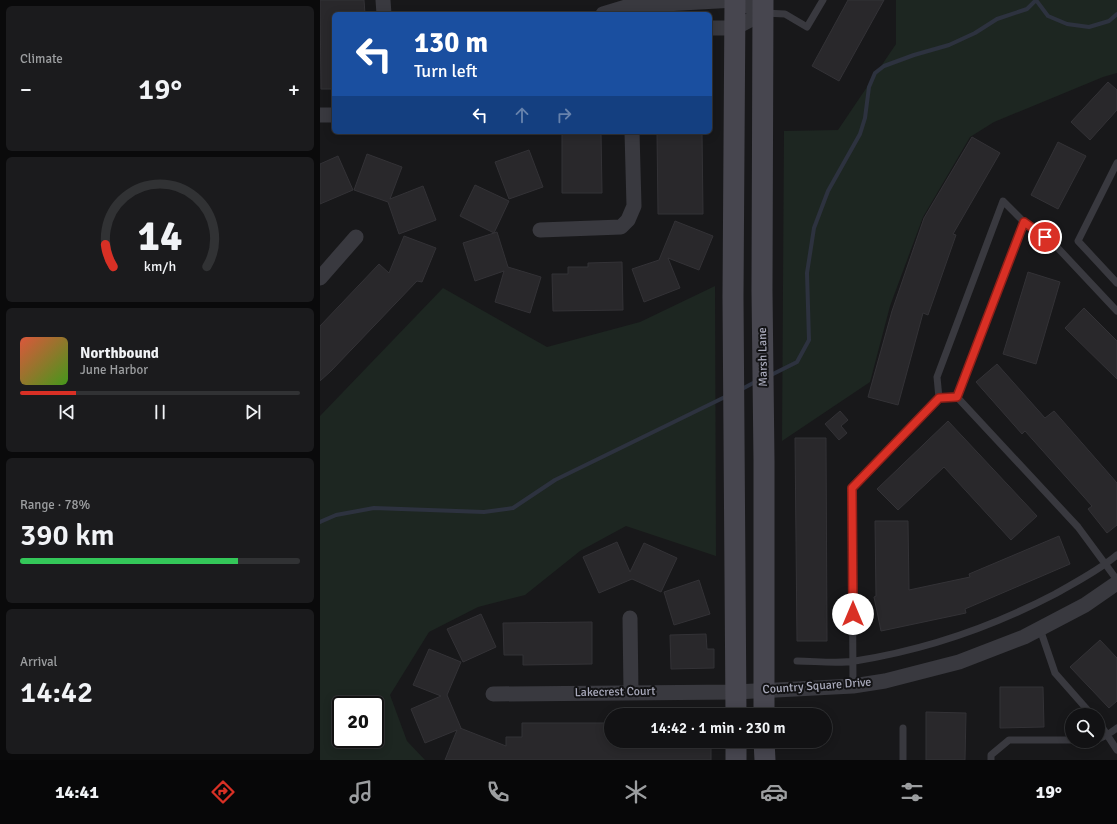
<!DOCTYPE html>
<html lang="en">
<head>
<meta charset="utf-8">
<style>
  body { margin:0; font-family:Signika,sans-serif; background:#1b1b1d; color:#f1f3f6; height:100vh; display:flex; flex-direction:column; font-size:15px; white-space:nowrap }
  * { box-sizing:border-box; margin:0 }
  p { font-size:13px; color:#9c9ea0 }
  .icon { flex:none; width:22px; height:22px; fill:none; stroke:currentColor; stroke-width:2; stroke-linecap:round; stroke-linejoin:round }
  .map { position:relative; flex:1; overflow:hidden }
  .panel { display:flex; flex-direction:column; gap:6px; padding:6px; background:#0a0a0b; width:320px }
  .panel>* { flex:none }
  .top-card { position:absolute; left:12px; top:12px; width:380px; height:122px; border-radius:6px; box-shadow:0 2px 10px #0003,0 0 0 1px #313234; background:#1a4fa0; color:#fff; overflow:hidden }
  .fabs { position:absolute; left:745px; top:708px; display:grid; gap:8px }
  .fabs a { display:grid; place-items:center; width:40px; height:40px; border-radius:50%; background:#121214; box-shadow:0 2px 10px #0003,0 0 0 1px #313234; font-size:20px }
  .speed { position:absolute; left:12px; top:696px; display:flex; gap:8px; font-size:20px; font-weight:700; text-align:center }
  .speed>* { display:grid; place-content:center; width:52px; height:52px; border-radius:50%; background:#121214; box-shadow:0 2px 10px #0003,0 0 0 1px #313234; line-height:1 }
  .speed .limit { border:2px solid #111; border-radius:6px; background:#fff; color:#111 }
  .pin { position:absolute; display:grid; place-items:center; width:34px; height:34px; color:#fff; margin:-17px; border:2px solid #fff; border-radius:50%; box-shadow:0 1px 4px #0007 }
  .me { position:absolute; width:44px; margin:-22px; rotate:0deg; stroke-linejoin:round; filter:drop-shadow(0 0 3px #0008) }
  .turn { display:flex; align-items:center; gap:14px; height:84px; padding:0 16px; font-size:18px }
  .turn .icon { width:52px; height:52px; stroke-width:2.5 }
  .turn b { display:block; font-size:28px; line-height:34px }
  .lanes { display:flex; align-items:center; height:38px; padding:0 16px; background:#0003; justify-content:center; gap:20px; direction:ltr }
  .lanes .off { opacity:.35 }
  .big { font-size:30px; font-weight:600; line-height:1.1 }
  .panel .tile { flex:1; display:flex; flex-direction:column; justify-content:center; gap:6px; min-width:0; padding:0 14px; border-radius:6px; background:#1b1b1d }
  .panel .dial { align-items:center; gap:0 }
  .dial svg { height:104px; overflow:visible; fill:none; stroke:#313234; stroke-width:7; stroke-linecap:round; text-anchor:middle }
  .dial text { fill:#f1f3f6; stroke:none }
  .song { display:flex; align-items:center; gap:12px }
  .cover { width:48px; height:48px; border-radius:6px; background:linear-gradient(135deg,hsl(10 70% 55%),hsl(100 70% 35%)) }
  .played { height:4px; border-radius:2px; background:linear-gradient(90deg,#d93025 20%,#313234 20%) }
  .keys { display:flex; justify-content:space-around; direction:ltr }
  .heat { display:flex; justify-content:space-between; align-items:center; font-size:22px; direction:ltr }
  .charge { height:6px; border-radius:3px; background:linear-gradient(90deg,#34c759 78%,#313234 0) }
  .trip { position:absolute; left:284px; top:708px; width:228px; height:40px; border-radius:20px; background:#121214; box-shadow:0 2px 10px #0003,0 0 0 1px #313234; font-weight:600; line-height:40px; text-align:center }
  .tabs { display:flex; height:64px; justify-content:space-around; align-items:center; background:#070708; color:#9c9ea0 }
  .tabs .icon { width:28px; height:28px }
  .tabs .selected { color:#d93025 }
  .tabs b { font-size:18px; color:#f1f3f6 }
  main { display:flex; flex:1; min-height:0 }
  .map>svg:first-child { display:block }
  .green { fill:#1d2621; fill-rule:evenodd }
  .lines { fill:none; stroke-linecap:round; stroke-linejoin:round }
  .stream { stroke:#2d323f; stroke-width:4 }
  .building { fill:#29282b; stroke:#333236 }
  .lane { stroke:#39393f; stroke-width:7 }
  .street { stroke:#39393f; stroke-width:15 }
  .secondary { stroke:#47464f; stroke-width:21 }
  .route-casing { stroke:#8d1f18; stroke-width:10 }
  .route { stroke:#d93025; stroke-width:7 }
  .labels { text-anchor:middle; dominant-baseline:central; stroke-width:4; stroke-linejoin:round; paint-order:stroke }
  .street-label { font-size:12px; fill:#a9aabb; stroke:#131315 }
</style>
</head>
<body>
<main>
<section class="panel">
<div class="tile"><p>Climate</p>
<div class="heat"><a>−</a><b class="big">19°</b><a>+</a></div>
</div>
<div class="tile dial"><svg viewBox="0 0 100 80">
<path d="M14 69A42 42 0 1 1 86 69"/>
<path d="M14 69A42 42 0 0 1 8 52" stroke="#d93025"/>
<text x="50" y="56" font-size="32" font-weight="700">14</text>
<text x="50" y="72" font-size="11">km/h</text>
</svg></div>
<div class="tile">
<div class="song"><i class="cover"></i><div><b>Northbound</b><p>June Harbor</p></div></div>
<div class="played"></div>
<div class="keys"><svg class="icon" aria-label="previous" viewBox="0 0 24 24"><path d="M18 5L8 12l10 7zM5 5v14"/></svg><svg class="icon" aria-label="pause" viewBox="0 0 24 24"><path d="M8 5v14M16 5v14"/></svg><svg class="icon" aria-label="next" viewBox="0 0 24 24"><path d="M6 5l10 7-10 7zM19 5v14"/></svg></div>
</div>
<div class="tile"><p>Range · 78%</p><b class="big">390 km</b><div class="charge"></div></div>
<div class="tile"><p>Arrival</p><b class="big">14:42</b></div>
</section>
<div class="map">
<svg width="797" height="760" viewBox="0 0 797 760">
  <rect width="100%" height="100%" fill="#18181a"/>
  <path class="green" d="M576 0H797V73L783 77 674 122 650 137 603 217 570 306 550 382 462 441 464 131 518 130 576 44Z
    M395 286 396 556 306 526 260 551 205 595 158 607 109 632 70 695 87 741 105 760H0V416L123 288 227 347 320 322ZM21 705H55V739H21Z"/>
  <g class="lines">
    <path class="stream" d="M449 376 477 362 489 340 487 273 494 228 508 191 540 134 545 118 549 87 555 73 564 66 594 55 629 45 655 33 677 19 707 9 716 0 728 16 747 24 769 27 789 21 797 14
      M420 390 437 381
      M0 522 16 515 54 508 164 512 193 508 235 480 407 396"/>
  </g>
  <path class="building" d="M0 0H44L45 14H14V89H1Z
    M528 0H564L519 81 492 66Z
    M788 82 797 90V110L770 140 751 122Z
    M242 132H281L282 193H242Z
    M337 132H382L383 214H338Z
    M652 137 680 153 633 234 636 235 608 315 603 313 578 405 548 397 572 311 604 218Z
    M738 142 766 156 738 209 711 195Z
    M209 150 223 187 189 199 175 162Z
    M47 154 82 167 70 199 103 186 116 220 79 234 68 202 34 190Z
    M18 156 33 190 0 204V164Z
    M155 185 189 201 174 233 140 216Z
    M355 221 393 236 379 270 348 258 360 288 324 302 312 269 339 260Z
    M177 232 188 267 221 277 210 313 175 302 184 271 155 281 143 243Z
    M84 236 116 248 102 282 97 281 11 371 0 381V326L59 264 69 273Z
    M302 262 303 310 233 311 232 274H248V267H268V263Z
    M708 272 740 282 716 364 683 354Z
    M764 308 797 341V379L745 328Z
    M677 364 725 418 734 411 797 483V525L787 533 768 509 772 506 705 431 702 434 656 382Z
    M520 411 528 420 521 426 527 433 519 440 505 424Z
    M628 421 717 516 691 540 624 467 578 510 557 489Z
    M475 438H506L507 641H477Z
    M555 521H588L589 590 650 577 649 574 739 536 750 564 645 609 646 613 561 631 554 597 556 596Z
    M297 542 310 572 324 543 357 558 341 592 312 579 279 593 263 557Z
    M379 580 390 614 354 625 344 592Z
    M161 614 176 647 143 662 127 629Z
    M272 622V664L203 665V655H184L183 623Z
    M386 634 387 649H394V668L351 669 350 635Z
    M780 640 797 658V701L789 708 750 667Z
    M109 649 141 662 127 695 141 728H140L186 746V737H202V723H291V741H391V760H125L137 730 105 743 91 709 121 696 93 685Z
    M680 687H723L724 727 680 728Z
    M606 712 646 713 645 760H606Z"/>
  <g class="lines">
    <path class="lane" d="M444 13 465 14 487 27 503 0
      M797 163 758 241 797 283
      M637 397 758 527 797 580
      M619 398 617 377 683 201 704 222 735 245 797 311
      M720 629 735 673 772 715
      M477 661C494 661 519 664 535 661 605 650 672 627 735 594 756 582 778 571 797 555
      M533 686 532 488 619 398 637 397 704 222
      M778 721 797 750
      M583 728V760
      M778 739 787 735 797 728
      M671 760V755L689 740H752"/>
    <path class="street" d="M63 0 64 14
      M283 14 309 6 415 0 443 13
      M390 28H415L443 13
      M0 115H14
      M220 230 301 227 308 220 314 206 312 132
      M0 278 36 237
      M310 618 311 692
      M173 694 416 692 533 686 565 681 639 662 704 637 765 605 797 583"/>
    <path class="secondary" d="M415 0 413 297 416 715
      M443 0 442 291 444 461V715
      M416 741V760
      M444 741 445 760"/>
  </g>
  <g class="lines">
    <defs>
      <path id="route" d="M533 614 532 488 619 398 637 397 704 222 725 237"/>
    </defs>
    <use href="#route" class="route-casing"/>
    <use href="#route" class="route"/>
  </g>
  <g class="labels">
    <g class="street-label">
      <text transform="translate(443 357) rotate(-91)">Marsh Lane</text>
      <text transform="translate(497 686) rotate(-4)">Country Square Drive</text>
      <text transform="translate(295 692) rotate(-1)">Lakecrest Court</text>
    </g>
  </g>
</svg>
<div class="fabs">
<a><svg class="icon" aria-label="search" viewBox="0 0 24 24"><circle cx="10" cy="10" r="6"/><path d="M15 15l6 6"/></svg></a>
</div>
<div class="speed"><div class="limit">20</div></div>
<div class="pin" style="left:725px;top:237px;background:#d93025"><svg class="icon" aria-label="arrive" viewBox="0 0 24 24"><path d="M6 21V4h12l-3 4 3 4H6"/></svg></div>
<svg class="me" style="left:533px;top:614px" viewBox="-20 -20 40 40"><circle r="19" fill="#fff"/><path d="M0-13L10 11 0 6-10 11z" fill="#d93025"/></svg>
<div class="trip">14:42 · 1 min · 230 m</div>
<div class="top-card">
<div class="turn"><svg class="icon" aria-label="left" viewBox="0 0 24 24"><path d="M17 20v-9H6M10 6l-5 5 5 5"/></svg><div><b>130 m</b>Turn left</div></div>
<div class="lanes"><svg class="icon" aria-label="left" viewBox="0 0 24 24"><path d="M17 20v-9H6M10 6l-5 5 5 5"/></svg><svg class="icon off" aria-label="ahead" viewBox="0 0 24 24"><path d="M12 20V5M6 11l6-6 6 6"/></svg><svg class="icon off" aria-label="right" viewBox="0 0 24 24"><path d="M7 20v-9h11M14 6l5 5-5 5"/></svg></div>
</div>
</div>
</main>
<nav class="tabs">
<b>14:41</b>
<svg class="icon selected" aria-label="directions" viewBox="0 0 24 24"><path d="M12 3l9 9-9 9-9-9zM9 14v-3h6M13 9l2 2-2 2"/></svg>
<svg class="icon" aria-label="music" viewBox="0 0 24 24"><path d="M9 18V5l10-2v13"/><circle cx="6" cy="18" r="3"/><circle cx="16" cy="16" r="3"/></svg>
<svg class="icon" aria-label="phone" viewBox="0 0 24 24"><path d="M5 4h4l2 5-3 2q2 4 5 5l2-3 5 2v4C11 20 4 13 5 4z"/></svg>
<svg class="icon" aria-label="climate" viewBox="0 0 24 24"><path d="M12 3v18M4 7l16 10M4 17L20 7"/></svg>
<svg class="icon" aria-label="car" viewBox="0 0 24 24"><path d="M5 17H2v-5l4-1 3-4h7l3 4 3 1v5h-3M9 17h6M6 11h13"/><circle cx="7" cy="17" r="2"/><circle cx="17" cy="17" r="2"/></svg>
<svg class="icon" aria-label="filters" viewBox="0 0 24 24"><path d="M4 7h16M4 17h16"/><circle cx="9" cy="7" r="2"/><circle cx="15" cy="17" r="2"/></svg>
<b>19°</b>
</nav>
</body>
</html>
